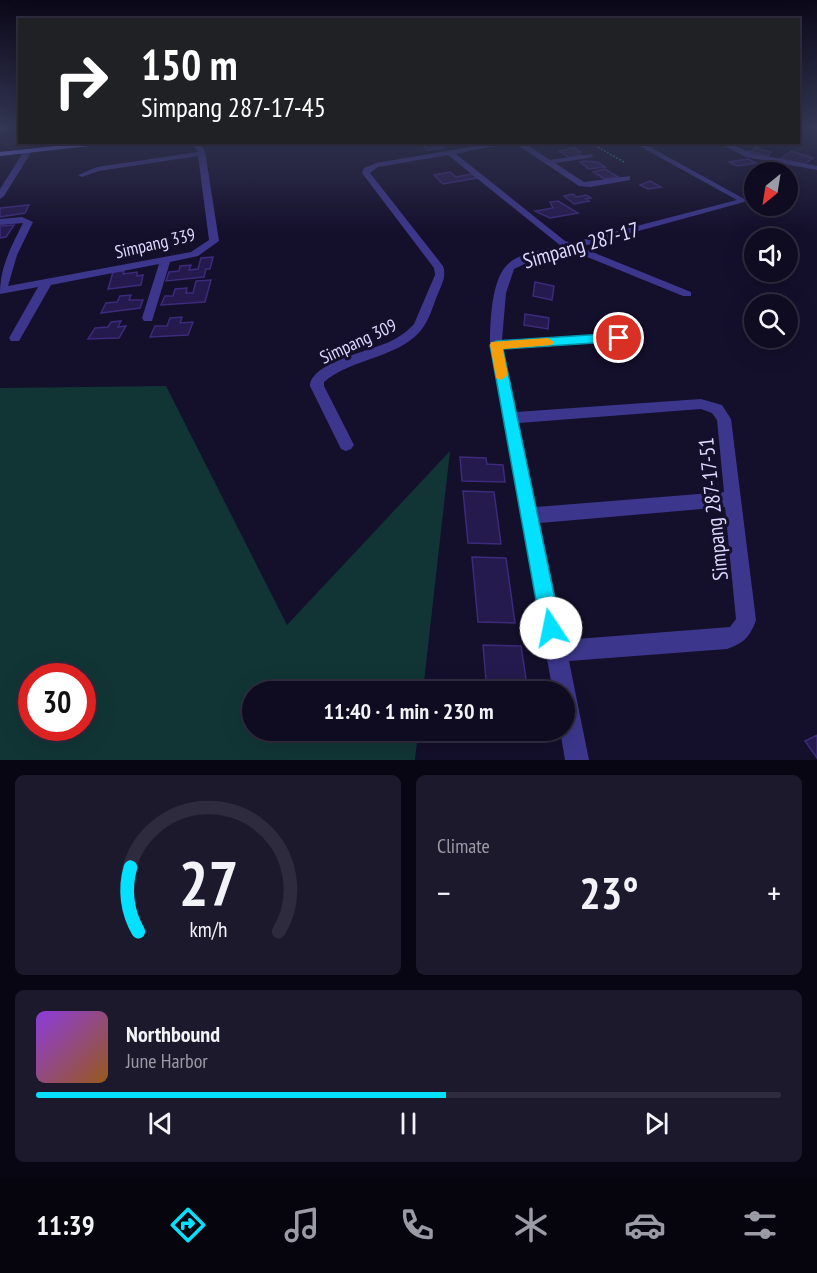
<!DOCTYPE html>
<html lang="en">
<head>
<meta charset="utf-8">
<style>
  body { margin:0; font-family:"PT Sans Narrow",sans-serif; background:#1d192d; color:#f1f3f6; height:100vh; display:flex; flex-direction:column; font-size:22px; white-space:nowrap }
  * { box-sizing:border-box; margin:0 }
  p { font-size:20px; color:#9b9ba5 }
  .icon { flex:none; width:33px; height:33px; fill:none; stroke:currentColor; stroke-width:2; stroke-linecap:round; stroke-linejoin:round }
  .map { position:relative; height:760px; overflow:hidden }
  .drawer { display:flex; flex-direction:column; gap:15px; padding:15px; background:#080612; flex:1 }
  .drawer>* { flex:none }
  .hud { position:absolute; left:18px; top:18px; width:782px; height:126px; border-radius:0px; box-shadow:0 6px 24px #0002,0 0 0 2px #2f2b3e; background:#202124; color:#fff; overflow:hidden }
  .needle { width:39px; rotate:210deg }
  .fabs { position:absolute; left:744px; top:162px; display:grid; gap:12px }
  .fabs a { display:grid; place-items:center; width:54px; height:54px; border-radius:50%; background:#0f0b20; box-shadow:0 6px 24px #0002,0 0 0 2px #2f2b3e; font-size:30px }
  .speed { position:absolute; left:18px; top:663px; display:flex; gap:12px; font-size:30px; font-weight:700; text-align:center }
  .speed>* { display:grid; place-content:center; width:78px; height:78px; border-radius:50%; background:#0f0b20; box-shadow:0 6px 24px #0002,0 0 0 2px #2f2b3e; line-height:1 }
  .speed .limit { border:9px solid #d22; background:#fff; color:#111 }
  .pin { position:absolute; display:grid; place-items:center; width:51px; height:51px; color:#fff; margin:-26px; border:3px solid #fff; border-radius:50%; box-shadow:0 2px 6px #0007 }
  .me { position:absolute; width:66px; margin:-33px; rotate:349deg; stroke-linejoin:round; filter:drop-shadow(0 0 4px #0008) }
  .turn { display:flex; align-items:center; gap:21px; height:126px; padding:0 24px; font-size:27px }
  .turn .icon { width:78px; height:78px; stroke-width:2.5 }
  .turn b { display:block; font-size:42px; line-height:51px }
  .big { font-size:45px; font-weight:700; line-height:1.1 }
  .drawer .tile { flex:1; display:flex; flex-direction:column; justify-content:center; gap:9px; min-width:0; padding:0 21px; border-radius:9px; background:#1d192d }
  .drawer .dial { align-items:center; gap:0 }
  .dial svg { height:156px; overflow:visible; fill:none; stroke:#2f2b3e; stroke-width:7; stroke-linecap:round; text-anchor:middle }
  .dial text { fill:#f1f3f6; stroke:none }
  .song { display:flex; align-items:center; gap:18px }
  .cover { width:72px; height:72px; border-radius:9px; background:linear-gradient(135deg,hsl(270 70% 55%),hsl(30 70% 35%)) }
  .played { height:6px; border-radius:3px; background:linear-gradient(90deg,#04e0ff 55%,#2f2b3e 55%) }
  .keys { display:flex; justify-content:space-around; direction:ltr }
  .heat { display:flex; justify-content:space-between; align-items:center; font-size:33px; direction:ltr }
  .drawer .tiles { flex:1; display:grid; gap:15px; grid-template-columns:1fr 1fr }
  .tile:last-child { grid-column:span 2 }
  .trip { position:absolute; left:242px; top:681px; width:333px; height:60px; border-radius:30px; background:#0f0b20; box-shadow:0 6px 24px #0002,0 0 0 2px #2f2b3e; font-weight:700; line-height:60px; text-align:center }
  .tab-bar { display:flex; height:96px; justify-content:space-around; align-items:center; background:#06040d; color:#9b9ba5 }
  .tab-bar .icon { width:42px; height:42px }
  .tab-bar .on { color:#04e0ff }
  .tab-bar b { font-size:27px; color:#f1f3f6 }
  .map>svg:first-child { display:block }
  .green { fill:#113535; fill-rule:evenodd }
  .lines { fill:none; stroke-linecap:round; stroke-linejoin:round }
  .stream { stroke:#071e4b; stroke-width:2 }
  .building { fill:#251a4d; stroke:#3c2a7a; stroke-width:1.5 }
  .path { stroke:#28c3bd; stroke-width:1.5; stroke-dasharray:1.5 2; stroke-linecap:butt }
  .minor { fill:#3c378c; fill-rule:evenodd }
  .secondary { fill:#766fff; fill-rule:evenodd }
  .route { fill:#04e0ff; stroke:#0392a6; stroke-width:1.5 }
  .slow { fill:#f59e0b }
  .labels { text-anchor:middle; dominant-baseline:central; stroke-width:6; stroke-linejoin:round; paint-order:stroke }
  .far-street-label { font-size:18px; fill:#ded8ff; stroke:#140f2b }
  .street-label { font-size:21px; fill:#ded8ff; stroke:#140f2b }
</style>
</head>
<body>
<div class="map">
<svg width="817" height="760" viewBox="0 0 817 760">
  <rect width="100%" height="100%" fill="#140f2b"/>
  <path class="green" d="M166 386 287 625 450 451 423 691 252 692V730L418 731 415 760H0V388ZM32 676H82V728H32Z"/>
  <g class="lines">
    <path class="stream" d="M798 130 817 134"/>
  </g>
  <path class="building" d="M438 142 444 148 427 150 422 144Z
    M756 147 761 150 771 152 768 156 747 151H753Z
    M574 148 581 152H577L581 155 570 158 559 151Z
    M791 151 807 156 813 158 804 164 780 159Z
    M748 159 756 163 737 166 729 162Z
    M585 161 597 162 605 167 589 169 580 162Z
    M605 169 618 177 605 179 593 172Z
    M450 172 456 177 472 174 477 178 443 184 434 175Z
    M650 181 661 187 648 189 640 185Z
    M573 194 576 197 586 195 591 198 586 199 589 201 574 204 564 196Z
    M558 201 578 213 550 218 535 211 553 208 550 202Z
    M29 205 25 213 0 217V208Z
    M14 225 6 237 0 238V226Z
    M213 257 210 269H206L204 277 166 281 169 272 179 271 180 266 191 265 189 270 198 269 201 258Z
    M124 271 123 274 137 272V276L143 275 141 285 108 289 113 272Z
    M211 280 205 302 161 305 165 296H173L175 289 187 288 186 293H193L196 281Z
    M535 282 554 286 552 300 533 296Z
    M131 295 129 300H143L140 308 101 313 106 303 117 302 120 296Z
    M525 314 549 318 548 329 524 325Z
    M182 317 180 323 193 322 188 335 150 337 155 326H167L170 318Z
    M121 321 118 327 126 326 119 338 88 339 95 328 108 327 111 322Z
    M460 457 486 458 487 464 503 465 505 482 462 481Z
    M463 491 494 492 501 544 468 543Z
    M472 557 506 558 515 623 478 622Z
    M483 645 521 646 528 692H487Z
    M817 735V758L805 741Z"/>
  <g class="lines">
    <path class="path" d="M589 142 624 162"/>
    <path class="minor" d="M192 142H199L205 151 219 241 198 256 170 262 152 321H144L142 318 159 264 51 285 19 341H11L9 338 38 287 0 294C0 267 11 247 23 223L0 225V219L22 217 33 222 17 255 8 286 191 252 209 240 198 156 99 171 82 177 78 175 97 167 198 152Z
      M486 142H523L550 160 592 154 593 156 589 158 555 163 584 182 630 176V180L590 187 579 186 516 144 489 147 456 154 565 241 571 243 737 200 632 142H641L748 201 580 247 691 292V296H683L570 250 535 259 514 269 506 293 502 340 619 334 625 338 619 342 503 349 516 412 701 399 722 405 731 419 756 620C750 637 744 643 727 649L569 661 589 760H565L560 730H564V692H553L490 345C490 324 491 279 508 264 520 252 545 250 561 246L448 155 378 167 370 173 443 266C447 276 441 286 437 296 433 306 430 317 424 326 405 357 351 358 324 382V386L354 445 351 449 346 451 341 449 310 386C311 362 372 351 391 341 399 337 408 331 414 324L435 275 434 268 362 173 364 168 376 163 482 145ZM701 409 712 413 717 420 724 492 536 507 519 423ZM725 507 736 619 730 627 564 640 540 523Z
      M717 142H727L751 153 817 166V170L746 157Z
      M25 149 32 151 4 196 0 199V189Z"/>
    <path class="secondary" d="M93 142H125L0 156V152Z"/>
  </g>
  <linearGradient id="sky" x2="0" y2="1"><stop stop-color="#0b0818"/><stop offset="0.55" stop-color="#343755"/><stop offset="1" stop-color="#343755" stop-opacity="0"/></linearGradient>
  <rect width="817" height="233" fill="url(#sky)"/>
  <path class="route" d="M619 333 623 335V341L503 349 561 628 558 636 551 639 544 636 541 628 490 345 496 341Z"/>
  <path class="slow" d="M548 338 554 342 552 345 503 349 508 375 501 380 496 378 490 345 491 342Z"/>
  <g class="labels">
    <g class="far-street-label">
      <text transform="translate(155 243) rotate(-13)">Simpang 339</text>
      <text transform="translate(358 341) rotate(-25)">Simpang 309</text>
    </g>
    <g class="street-label">
      <text transform="translate(581 245) rotate(-16)">Simpang 287-17</text>
      <text transform="translate(713 509) rotate(-96)">Simpang 287-17-51</text>
    </g>
  </g>
</svg>
<div class="fabs">
<a><svg class="needle" viewBox="-14 -14 28 28"><path d="M0-13l5 13h-10z" fill="#e53935"/><path d="M0 13l5-13h-10z" fill="#9b9ba5"/></svg></a>
<a><svg class="icon" aria-label="sound" viewBox="0 0 24 24"><path d="M4 9h4l5-4v14l-5-4H4zM17 9q2 3 0 6"/></svg></a>
<a><svg class="icon" aria-label="search" viewBox="0 0 24 24"><circle cx="10" cy="10" r="6"/><path d="M15 15l6 6"/></svg></a>
</div>
<div class="speed"><div class="limit">30</div></div>
<div class="pin" style="left:619px;top:338px;background:#d93025"><svg class="icon" aria-label="arrive" viewBox="0 0 24 24"><path d="M6 21V4h12l-3 4 3 4H6"/></svg></div>
<svg class="me" style="left:551px;top:628px" viewBox="-20 -20 40 40"><circle r="19" fill="#fff"/><path d="M0-13L10 11 0 6-10 11z" fill="#04e0ff"/></svg>
<div class="trip">11:40 · 1 min · 230 m</div>
<div class="hud">
<div class="turn"><svg class="icon" aria-label="right" viewBox="0 0 24 24"><path d="M7 20v-9h11M14 6l5 5-5 5"/></svg><div><b>150 m</b>Simpang 287-17-45</div></div>
</div>
</div>
<section class="drawer">
<div class="tiles">
<div class="tile dial"><svg viewBox="0 0 100 80">
<path d="M14 69A42 42 0 1 1 86 69"/>
<path d="M14 69A42 42 0 0 1 10 36" stroke="#04e0ff"/>
<text x="50" y="56" font-size="32" font-weight="700">27</text>
<text x="50" y="72" font-size="11">km/h</text>
</svg></div>
<div class="tile"><p>Climate</p>
<div class="heat"><a>−</a><b class="big">23°</b><a>+</a></div>
</div>
<div class="tile">
<div class="song"><i class="cover"></i><div><b>Northbound</b><p>June Harbor</p></div></div>
<div class="played"></div>
<div class="keys"><svg class="icon" aria-label="previous" viewBox="0 0 24 24"><path d="M18 5L8 12l10 7zM5 5v14"/></svg><svg class="icon" aria-label="pause" viewBox="0 0 24 24"><path d="M8 5v14M16 5v14"/></svg><svg class="icon" aria-label="next" viewBox="0 0 24 24"><path d="M6 5l10 7-10 7zM19 5v14"/></svg></div>
</div>
</div>
</section>
<nav class="tab-bar">
<b>11:39</b>
<svg class="icon on" aria-label="directions" viewBox="0 0 24 24"><path d="M12 3l9 9-9 9-9-9zM9 14v-3h6M13 9l2 2-2 2"/></svg>
<svg class="icon" aria-label="music" viewBox="0 0 24 24"><path d="M9 18V5l10-2v13"/><circle cx="6" cy="18" r="3"/><circle cx="16" cy="16" r="3"/></svg>
<svg class="icon" aria-label="phone" viewBox="0 0 24 24"><path d="M5 4h4l2 5-3 2q2 4 5 5l2-3 5 2v4C11 20 4 13 5 4z"/></svg>
<svg class="icon" aria-label="climate" viewBox="0 0 24 24"><path d="M12 3v18M4 7l16 10M4 17L20 7"/></svg>
<svg class="icon" aria-label="car" viewBox="0 0 24 24"><path d="M5 17H2v-5l4-1 3-4h7l3 4 3 1v5h-3M9 17h6M6 11h13"/><circle cx="7" cy="17" r="2"/><circle cx="17" cy="17" r="2"/></svg>
<svg class="icon" aria-label="filters" viewBox="0 0 24 24"><path d="M4 7h16M4 17h16"/><circle cx="9" cy="7" r="2"/><circle cx="15" cy="17" r="2"/></svg>
</nav>
</body>
</html>
